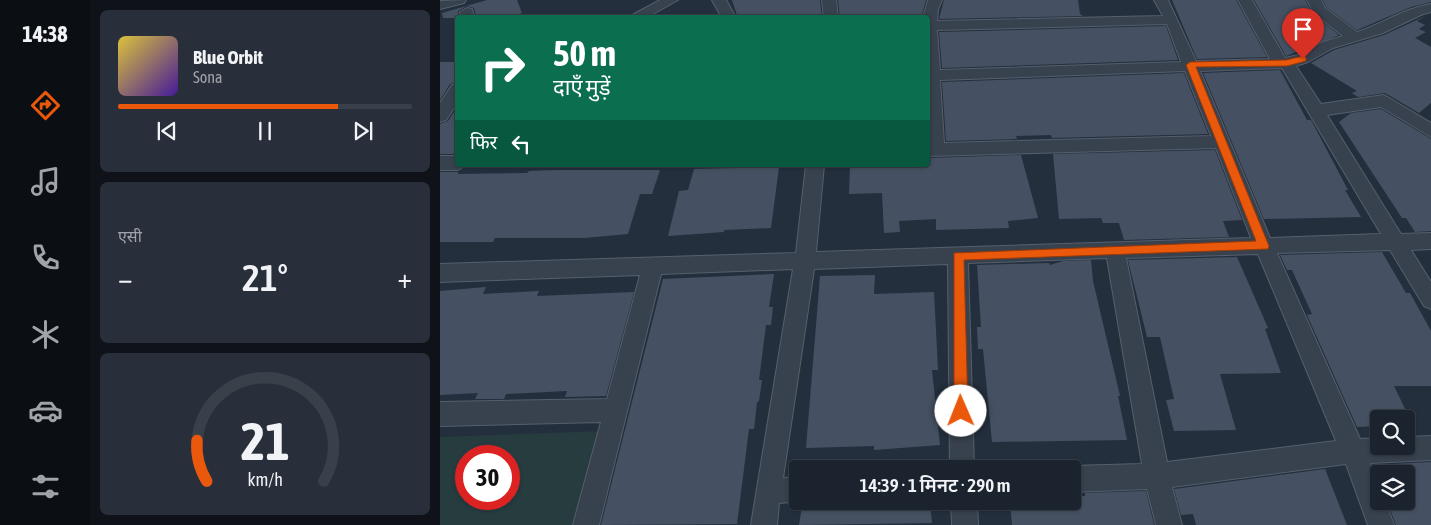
<!DOCTYPE html>
<html lang="hi">
<head>
<meta charset="utf-8">
<style>
  body { margin:0; font-family:"Asap Condensed","Noto Sans Devanagari",sans-serif; background:#282f3a; color:#f1f3f6; height:100vh; display:flex; flex-direction:column; font-size:19px; white-space:nowrap }
  * { box-sizing:border-box; margin:0 }
  p { font-size:16px; color:#a0a4aa }
  .icon { flex:none; width:28px; height:28px; fill:none; stroke:currentColor; stroke-width:2; stroke-linecap:round; stroke-linejoin:round }
  .map { position:relative; flex:1; overflow:hidden }
  .side { display:flex; flex-direction:column; gap:10px; padding:10px; background:#0f1319; width:350px }
  .side>* { flex:none }
  .hud { position:absolute; left:15px; top:15px; width:475px; height:152px; border-radius:5px; box-shadow:0 1px 4px #0004,0 0 0 1px #39404a; background:#0b6e4f; color:#fff; overflow:hidden }
  .fabs { position:absolute; left:930px; top:410px; display:grid; gap:10px }
  .fabs a { display:grid; place-items:center; width:45px; height:45px; border-radius:5px; background:#1b232e; box-shadow:0 1px 4px #0004,0 0 0 1px #39404a; font-size:25px }
  .speed { position:absolute; left:15px; top:445px; display:flex; gap:10px; font-size:25px; font-weight:700; text-align:center }
  .speed>* { display:grid; place-content:center; width:65px; height:65px; border-radius:50%; background:#1b232e; box-shadow:0 1px 4px #0004,0 0 0 1px #39404a; line-height:1 }
  .speed .limit { border:8px solid #d22; background:#fff; color:#111 }
  .pin { position:absolute; display:grid; place-items:center; width:42px; height:42px; color:#fff; margin:-51px -21px; border-radius:50% 50% 50% 0; rotate:-45deg; box-shadow:0 0 5px #0007 }
  .pin .icon { rotate:45deg }
  .me { position:absolute; width:55px; margin:-28px; rotate:359deg; stroke-linejoin:round; filter:drop-shadow(0 0 4px #0008) }
  .turn { display:flex; align-items:center; gap:18px; height:105px; padding:0 15px; font-size:22px }
  .turn .icon { width:65px; height:65px; stroke-width:2.5 }
  .turn b { display:block; font-size:35px; line-height:42px }
  .then { display:flex; align-items:center; height:48px; padding:0 15px; background:#0003; gap:10px; font-size:19px }
  .big { font-size:38px; font-weight:600; line-height:1.1 }
  .side .tile { flex:1; display:flex; flex-direction:column; justify-content:center; gap:8px; min-width:0; padding:0 18px; border-radius:8px; background:#282f3a }
  .side .dial { align-items:center; gap:0 }
  .dial svg { height:130px; overflow:visible; fill:none; stroke:#39404a; stroke-width:7; stroke-linecap:round; text-anchor:middle }
  .dial text { fill:#f1f3f6; stroke:none }
  .song { display:flex; align-items:center; gap:15px }
  .cover { width:60px; height:60px; border-radius:8px; background:linear-gradient(135deg,hsl(50 70% 55%),hsl(260 70% 35%)) }
  .played { height:5px; border-radius:2px; background:linear-gradient(90deg,#ea580c 75%,#39404a 75%) }
  .keys { display:flex; justify-content:space-around; direction:ltr }
  .heat { display:flex; justify-content:space-between; align-items:center; font-size:28px; direction:ltr }
  .trip { position:absolute; left:349px; top:460px; width:292px; height:50px; border-radius:5px; background:#1b232e; box-shadow:0 1px 4px #0004,0 0 0 1px #39404a; font-weight:600; line-height:50px; text-align:center }
  main { display:flex; flex:1; min-height:0 }
  .tab-bar { display:flex; flex-direction:column; width:90px; justify-content:space-around; align-items:center; background:#0b0e12; color:#a0a4aa }
  .tab-bar .icon { width:35px; height:35px }
  .tab-bar .active { color:#ea580c }
  .tab-bar b { font-size:22px; color:#f1f3f6 }
  .map>svg:first-child { display:block }
  .green { fill:#263c3f; fill-rule:evenodd }
  .building { fill:#455162 }
  .lines { fill:none; stroke-linecap:round; stroke-linejoin:round }
  .minor-casing { stroke:#565f6c; stroke-width:2 }
  .minor { fill:#38414e; fill-rule:evenodd }
  .route { fill:#ea580c; stroke:#983908 }
</style>
</head>
<body>
<main>
<nav class="tab-bar">
<b>14:38</b>
<svg class="icon active" aria-label="directions" viewBox="0 0 24 24"><path d="M12 3l9 9-9 9-9-9zM9 14v-3h6M13 9l2 2-2 2"/></svg>
<svg class="icon" aria-label="music" viewBox="0 0 24 24"><path d="M9 18V5l10-2v13"/><circle cx="6" cy="18" r="3"/><circle cx="16" cy="16" r="3"/></svg>
<svg class="icon" aria-label="phone" viewBox="0 0 24 24"><path d="M5 4h4l2 5-3 2q2 4 5 5l2-3 5 2v4C11 20 4 13 5 4z"/></svg>
<svg class="icon" aria-label="climate" viewBox="0 0 24 24"><path d="M12 3v18M4 7l16 10M4 17L20 7"/></svg>
<svg class="icon" aria-label="car" viewBox="0 0 24 24"><path d="M5 17H2v-5l4-1 3-4h7l3 4 3 1v5h-3M9 17h6M6 11h13"/><circle cx="7" cy="17" r="2"/><circle cx="17" cy="17" r="2"/></svg>
<svg class="icon" aria-label="filters" viewBox="0 0 24 24"><path d="M4 7h16M4 17h16"/><circle cx="9" cy="7" r="2"/><circle cx="15" cy="17" r="2"/></svg>
</nav>
<section class="side">
<div class="tile">
<div class="song"><i class="cover"></i><div><b>Blue Orbit</b><p>Sona</p></div></div>
<div class="played"></div>
<div class="keys"><svg class="icon" aria-label="previous" viewBox="0 0 24 24"><path d="M18 5L8 12l10 7zM5 5v14"/></svg><svg class="icon" aria-label="pause" viewBox="0 0 24 24"><path d="M8 5v14M16 5v14"/></svg><svg class="icon" aria-label="next" viewBox="0 0 24 24"><path d="M6 5l10 7-10 7zM19 5v14"/></svg></div>
</div>
<div class="tile"><p>एसी</p>
<div class="heat"><a>−</a><b class="big">21°</b><a>+</a></div>
</div>
<div class="tile dial"><svg viewBox="0 0 100 80">
<path d="M14 69A42 42 0 1 1 86 69"/>
<path d="M14 69A42 42 0 0 1 8 44" stroke="#ea580c"/>
<text x="50" y="56" font-size="32" font-weight="700">21</text>
<text x="50" y="72" font-size="11">km/h</text>
</svg></div>
</section>
<div class="map">
<svg width="991" height="525" viewBox="0 0 991 525">
  <rect width="100%" height="100%" fill="#242f3e"/>
  <path class="green" d="M164 431 136 525H0V437ZM26 456H69V499H26Z"/>
  <path class="building" d="M47 0H77L82 13 66 18H37L34 8 27 6 18 11 19 18H3L2 13Z
    M292 0H380L382 18H298Z
    M398 0H486L481 18H400Z
    M504 0H638L640 14 643 16 499 19Z
    M732 0H796L827 57 757 59Z
    M814 0H865L873 14 899 35 846 56Z
    M883 0H991V2L971 7 917 30 886 7Z
    M988 15 977 21 985 25 979 29 986 32 975 38 991 47V103L979 113 945 93 918 97 912 93 917 91 871 63 894 50 944 35Z
    M726 26 738 60 502 68 499 32Z
    M0 62H18V82L10 84 0 100Z
    M840 70 867 120H871L908 190H905L921 217 824 219 763 73Z
    M744 73 768 134 612 138 611 135 576 136 577 139 506 141 502 82Z
    M18 106V154H0V124L8 121Z
    M941 109 991 139V231L975 232 966 218H962L899 122 911 113Z
    M775 150 802 220 783 221 789 237 684 240 679 223H663L661 218 619 219 613 154Z
    M581 155 598 218 568 221 569 228 496 230V219L459 221 460 232 444 233 442 193 409 194 410 165H488V158Z
    M339 167 331 228 284 230V232L228 236 239 191 248 190 254 169Z
    M113 170H220L212 194H200L188 234 144 238H55L53 242H0V172H18V174L87 173 89 171Z
    M942 252 966 293H970L991 331V386H954L973 425H966V419H939V426L917 427 867 315 872 314 852 270H847L840 255Z
    M797 257 828 328 825 329 841 373 780 374 796 430 734 431 726 400 734 399 720 337H707L688 260Z
    M651 260 653 281 680 396H678L687 440 552 442 543 349H538L537 327H541L537 265 609 263 610 265 623 261Z
    M334 274 329 307H333L331 325H326L319 380H322L319 401 317 402 314 429H309L297 524 161 525 223 279Z
    M435 275 434 294 494 292 498 370H492L500 445 434 450V446L366 448 380 276Z
    M46 287 43 294 99 291 97 296 194 292 166 396 125 397 127 391 66 394 64 399H35L38 393 0 395V291Z
    M991 462V525H956L947 501H966V474H939V480L933 465Z
    M885 469 907 525H756L753 514 741 515 734 489Z
    M706 491 714 525H572L570 501H632V496H645V493Z
    M363 501H490L492 523 359 525Z"/>
  <g class="lines">
    <defs>
      <path id="minor" d="M26 0 24 3 0 9V1Z
        M220 0H238L206 18H187Z
        M272 0H286L296 18H282Z
        M382 0H396L398 18H384Z
        M488 0H502L498 9 497 21 723 16 714 0H728L756 61 830 59 798 0H812L845 58 858 55 883 42 903 36 874 13 867 0H881L885 8 917 32C942 24 965 8 991 4V12L983 14 943 33 893 48 868 62 856 66 881 104 944 95 991 123V137L941 107 887 115 961 234 991 233V249L971 250 991 282V309L984 306 950 250 837 253 920 439 939 438V446H966V437L991 436V460L930 463 939 486V501H945L954 525H928L906 464 732 487 742 525H716L707 489 632 492V469H626L632 466 702 464 667 258 528 263 534 469H510L508 264 374 269 343 478 358 477V501H361L339 503 337 525H311L353 269 221 274 159 525H133L161 422 0 426V402L167 399 200 275 0 282V264L356 253 366 165H384L376 252 811 238 776 148 488 156V18H483ZM727 24 741 62 500 70 497 30ZM842 68 941 234 830 238 760 71ZM745 71 771 136 504 143 500 80ZM818 254 896 441 727 462 686 258Z
        M27 8 32 9 35 18H21L20 12Z
        M18 84V102L6 120 0 122V103L12 85Z
        M0 156H18V165H26L18 170H0Z
        M511 501H537L538 525H512Z"/>
    </defs>
    <use href="#minor" class="minor-casing"/>
    <use href="#minor" class="minor"/>
  </g>
  <path class="route" d="M863 56 866 57V61L847 66 756 67 829 246 828 249 524 260 528 411 526 415 521 417 516 415 514 411V253L816 241 746 65 750 62 846 60Z"/>
</svg>
<div class="fabs">
<a><svg class="icon" aria-label="search" viewBox="0 0 24 24"><circle cx="10" cy="10" r="6"/><path d="M15 15l6 6"/></svg></a>
<a><svg class="icon" aria-label="layers" viewBox="0 0 24 24"><path d="M12 4l9 5-9 5-9-5zM3 14l9 5 9-5"/></svg></a>
</div>
<div class="speed"><div class="limit">30</div></div>
<div class="pin" style="left:863px;top:59px;background:#d93025"><svg class="icon" aria-label="arrive" viewBox="0 0 24 24"><path d="M6 21V4h12l-3 4 3 4H6"/></svg></div>
<svg class="me" style="left:521px;top:411px" viewBox="-20 -20 40 40"><circle r="19" fill="#fff"/><path d="M0-13L10 11 0 6-10 11z" fill="#ea580c"/></svg>
<div class="trip">14:39 · 1 मिनट · 290 m</div>
<div class="hud">
<div class="turn"><svg class="icon" aria-label="right" viewBox="0 0 24 24"><path d="M7 20v-9h11M14 6l5 5-5 5"/></svg><div><b>50 m</b>दाएँ मुड़ें</div></div>
<div class="then">फिर<svg class="icon" aria-label="left" viewBox="0 0 24 24"><path d="M17 20v-9H6M10 6l-5 5 5 5"/></svg></div>
</div>
</div>
</main>
</body>
</html>
